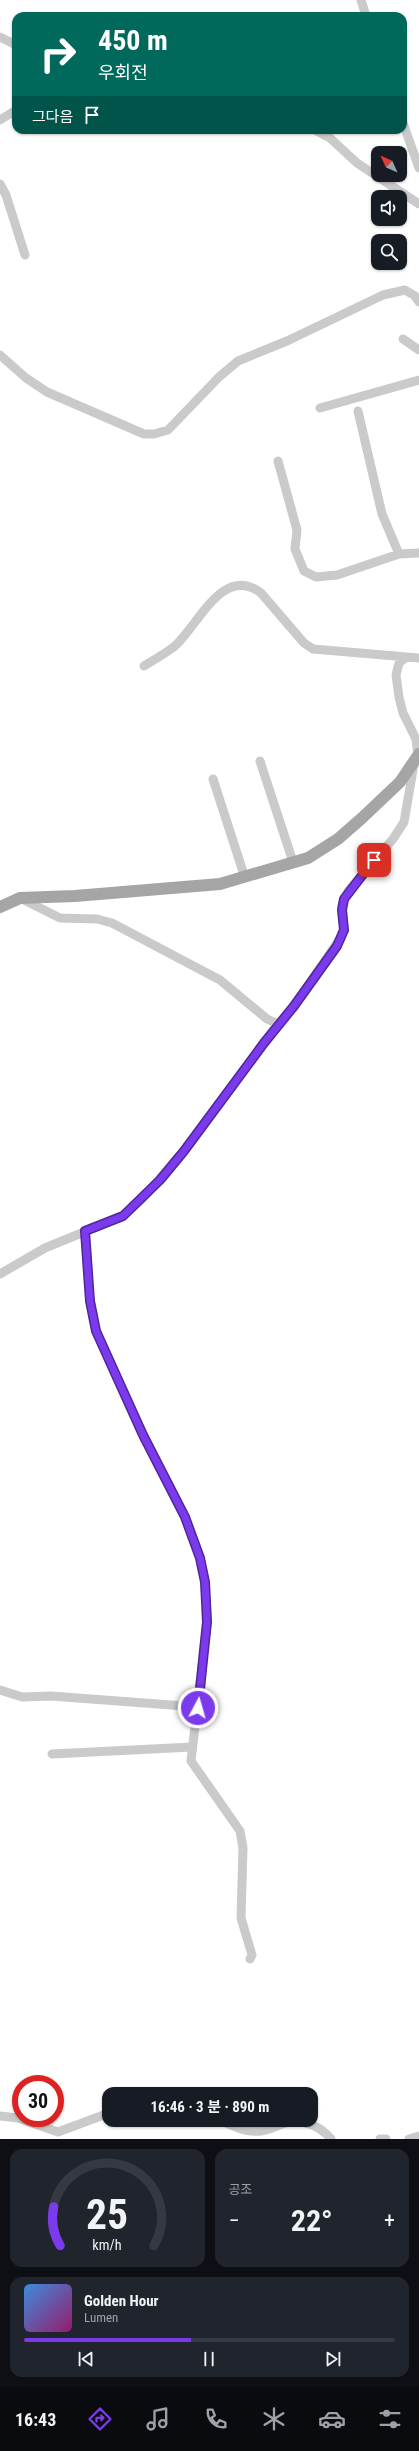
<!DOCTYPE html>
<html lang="ko">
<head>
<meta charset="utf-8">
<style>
  body { margin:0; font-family:"Roboto Condensed","Noto Sans KR",sans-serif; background:#20242c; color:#f1f3f6; height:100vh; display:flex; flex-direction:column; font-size:15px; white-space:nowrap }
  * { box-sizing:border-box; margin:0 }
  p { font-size:13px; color:#9ea1a6 }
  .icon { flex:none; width:22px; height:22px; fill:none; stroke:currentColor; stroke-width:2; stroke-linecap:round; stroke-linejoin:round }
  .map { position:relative; height:2139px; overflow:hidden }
  .drawer { display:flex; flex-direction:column; gap:10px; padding:10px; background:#0d0f14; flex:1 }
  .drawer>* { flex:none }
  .banner { position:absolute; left:12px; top:12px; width:395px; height:122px; border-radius:12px; box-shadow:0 1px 3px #0004; background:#00695c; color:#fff; overflow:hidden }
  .needle { width:26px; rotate:315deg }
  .tools { position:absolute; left:371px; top:146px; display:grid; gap:8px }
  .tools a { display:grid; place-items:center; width:36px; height:36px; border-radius:8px; background:#171b24; box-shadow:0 1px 3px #0004; font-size:20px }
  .speed { position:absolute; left:12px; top:2075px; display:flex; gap:8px; font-size:20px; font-weight:700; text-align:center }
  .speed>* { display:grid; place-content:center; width:52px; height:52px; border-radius:50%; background:#171b24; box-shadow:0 1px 3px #0004; line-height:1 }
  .speed .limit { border:6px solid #d22; background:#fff; color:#111 }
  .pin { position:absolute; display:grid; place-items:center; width:34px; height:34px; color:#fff; margin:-17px; border-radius:8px; box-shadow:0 2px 6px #0006 }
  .me { position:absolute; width:44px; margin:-22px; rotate:6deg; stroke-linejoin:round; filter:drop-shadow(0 0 3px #0008) }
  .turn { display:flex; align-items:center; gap:14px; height:84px; padding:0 20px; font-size:18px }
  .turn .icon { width:52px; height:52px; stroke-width:2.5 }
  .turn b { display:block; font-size:28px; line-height:34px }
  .then { display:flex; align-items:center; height:38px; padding:0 20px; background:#0003; gap:8px; font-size:15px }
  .big { font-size:30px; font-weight:700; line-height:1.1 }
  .drawer .tile { flex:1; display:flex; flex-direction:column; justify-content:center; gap:6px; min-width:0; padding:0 14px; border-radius:12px; background:#20242c }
  .drawer .dial { align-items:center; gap:0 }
  .dial svg { height:104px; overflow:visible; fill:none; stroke:#363941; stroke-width:7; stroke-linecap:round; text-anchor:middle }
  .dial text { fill:#f1f3f6; stroke:none }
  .song { display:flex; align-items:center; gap:12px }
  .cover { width:48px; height:48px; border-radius:6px; background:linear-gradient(135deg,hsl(210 70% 55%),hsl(320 70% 35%)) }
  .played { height:4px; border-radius:2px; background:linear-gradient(90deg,#7c3aed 45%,#363941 45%) }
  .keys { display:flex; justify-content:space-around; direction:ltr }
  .heat { display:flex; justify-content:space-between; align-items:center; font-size:22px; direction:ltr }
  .drawer .tiles { flex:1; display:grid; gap:10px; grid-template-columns:1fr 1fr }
  .tile:last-child { grid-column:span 2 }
  .trip { position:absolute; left:102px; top:2087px; width:216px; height:40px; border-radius:12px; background:#171b24; box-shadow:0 1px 3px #0004; font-weight:700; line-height:40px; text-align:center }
  .menu { display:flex; height:64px; justify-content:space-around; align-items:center; background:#090b0e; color:#9ea1a6 }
  .menu .icon { width:28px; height:28px }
  .menu .on { color:#7c3aed }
  .menu b { font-size:18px; color:#f1f3f6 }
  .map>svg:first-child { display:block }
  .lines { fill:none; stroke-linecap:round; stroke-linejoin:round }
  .minor { stroke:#cacaca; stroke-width:9 }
  .major { stroke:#a5a5a5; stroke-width:12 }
  .route-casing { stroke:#51269a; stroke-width:10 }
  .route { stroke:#7c3aed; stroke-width:7 }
</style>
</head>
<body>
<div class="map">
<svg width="419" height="2139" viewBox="0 0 419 2139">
  <rect width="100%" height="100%" fill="#fff"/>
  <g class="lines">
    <path class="minor" d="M361 0 366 16
      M0 37 16 45
      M0 120 16 110
      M403 123 419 168
      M315 130 330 138 357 163 419 204
      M0 184 6 195 25 255
      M403 339 419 350
      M0 355 26 378 47 392 144 434H154L168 430 219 377 238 361 287 341 383 295 405 290 415 296 419 302
      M320 408 419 380
      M358 411 382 514 399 554
      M278 461 297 530 295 549 304 571 316 577 337 575 399 554 419 553
      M406 657 399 663 396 675 399 697 403 713 416 739 418 757
      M144 666C154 660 166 653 175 646 199 624 223 564 261 593L304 643 313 649 419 658
      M260 761 293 862
      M213 779 245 878
      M20 898 60 918 97 919 112 923 220 980 267 1019 278 1024
      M85 1231 90 1301 96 1331 143 1435 185 1517 200 1558 205 1582 207 1623 191 1761 240 1831 243 1848 241 1918 252 1955 250 1959
      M0 1274 45 1248 123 1216 142 1199 184 1151 278 1024 294 1006 341 937 344 930 342 905 348 891 393 839 404 822 414 764
      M0 1690 22 1697 51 1696 198 1707
      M52 1754 192 1747
      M0 2116 18 2118 58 2132 109 2113
      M219 2120C233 2126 245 2133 261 2131 271 2130 280 2123 290 2122 306 2120 321 2127 331 2139
      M380 2139H386
      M409 2139 419 2136"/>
    <path class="major" d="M0 907 20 898 75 896 220 884 308 858 338 839 362 818 400 782 419 754"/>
  </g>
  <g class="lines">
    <defs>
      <path id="route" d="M198 1708 207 1622 205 1582 200 1558 185 1517 143 1435 96 1331 90 1301 85 1231 123 1216 160 1180 184 1151 264 1043 294 1006 337 946 344 930 342 910 344 899 374 860"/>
    </defs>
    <use href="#route" class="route-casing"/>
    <use href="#route" class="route"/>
  </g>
</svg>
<div class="tools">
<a><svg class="needle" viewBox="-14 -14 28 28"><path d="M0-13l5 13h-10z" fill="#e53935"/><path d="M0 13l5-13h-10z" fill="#9ea1a6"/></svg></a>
<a><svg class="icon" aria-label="sound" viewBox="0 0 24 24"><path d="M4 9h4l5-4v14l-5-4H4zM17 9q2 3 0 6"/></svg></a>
<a><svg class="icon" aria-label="search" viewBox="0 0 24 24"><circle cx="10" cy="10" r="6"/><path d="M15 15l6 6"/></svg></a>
</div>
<div class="speed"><div class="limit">30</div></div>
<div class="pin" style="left:374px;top:860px;background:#d93025"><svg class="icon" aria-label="arrive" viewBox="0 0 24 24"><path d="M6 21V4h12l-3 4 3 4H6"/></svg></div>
<svg class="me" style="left:198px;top:1708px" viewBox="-20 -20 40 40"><circle r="17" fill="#7c3aed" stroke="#fff" stroke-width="3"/><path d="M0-11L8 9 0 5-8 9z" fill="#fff"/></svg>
<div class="trip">16:46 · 3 분 · 890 m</div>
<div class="banner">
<div class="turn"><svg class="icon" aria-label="right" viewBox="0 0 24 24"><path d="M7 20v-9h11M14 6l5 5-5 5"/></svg><div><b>450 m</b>우회전</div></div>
<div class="then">그다음<svg class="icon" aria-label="arrive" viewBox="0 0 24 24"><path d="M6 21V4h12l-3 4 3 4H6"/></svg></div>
</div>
</div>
<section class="drawer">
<div class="tiles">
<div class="tile dial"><svg viewBox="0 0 100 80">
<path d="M14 69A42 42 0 1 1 86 69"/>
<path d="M14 69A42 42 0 0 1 9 39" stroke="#7c3aed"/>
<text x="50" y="56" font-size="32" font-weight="700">25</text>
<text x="50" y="72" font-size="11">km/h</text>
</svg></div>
<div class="tile"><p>공조</p>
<div class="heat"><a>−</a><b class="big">22°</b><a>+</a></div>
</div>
<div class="tile">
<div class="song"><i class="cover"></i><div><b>Golden Hour</b><p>Lumen</p></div></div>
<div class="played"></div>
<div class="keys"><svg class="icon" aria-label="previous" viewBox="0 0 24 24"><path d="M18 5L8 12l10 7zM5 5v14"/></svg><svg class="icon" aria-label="pause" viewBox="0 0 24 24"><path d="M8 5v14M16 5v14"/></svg><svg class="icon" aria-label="next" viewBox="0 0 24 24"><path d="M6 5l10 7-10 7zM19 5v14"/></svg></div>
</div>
</div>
</section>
<nav class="menu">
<b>16:43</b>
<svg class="icon on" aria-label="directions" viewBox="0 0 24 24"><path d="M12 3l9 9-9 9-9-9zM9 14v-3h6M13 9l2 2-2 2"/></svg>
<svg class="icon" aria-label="music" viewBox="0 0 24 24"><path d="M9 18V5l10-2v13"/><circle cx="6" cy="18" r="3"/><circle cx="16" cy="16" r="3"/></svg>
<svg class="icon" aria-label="phone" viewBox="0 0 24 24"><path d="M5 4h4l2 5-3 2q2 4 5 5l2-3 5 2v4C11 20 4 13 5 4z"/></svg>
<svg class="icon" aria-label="climate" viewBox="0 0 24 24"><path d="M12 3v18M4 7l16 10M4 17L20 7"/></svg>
<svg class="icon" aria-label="car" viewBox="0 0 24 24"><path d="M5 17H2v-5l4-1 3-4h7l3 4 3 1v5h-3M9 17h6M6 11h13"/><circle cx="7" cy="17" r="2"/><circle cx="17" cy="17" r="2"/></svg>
<svg class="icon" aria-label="filters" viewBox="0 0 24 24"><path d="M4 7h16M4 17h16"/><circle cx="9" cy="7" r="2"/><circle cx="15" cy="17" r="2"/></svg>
</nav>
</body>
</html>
